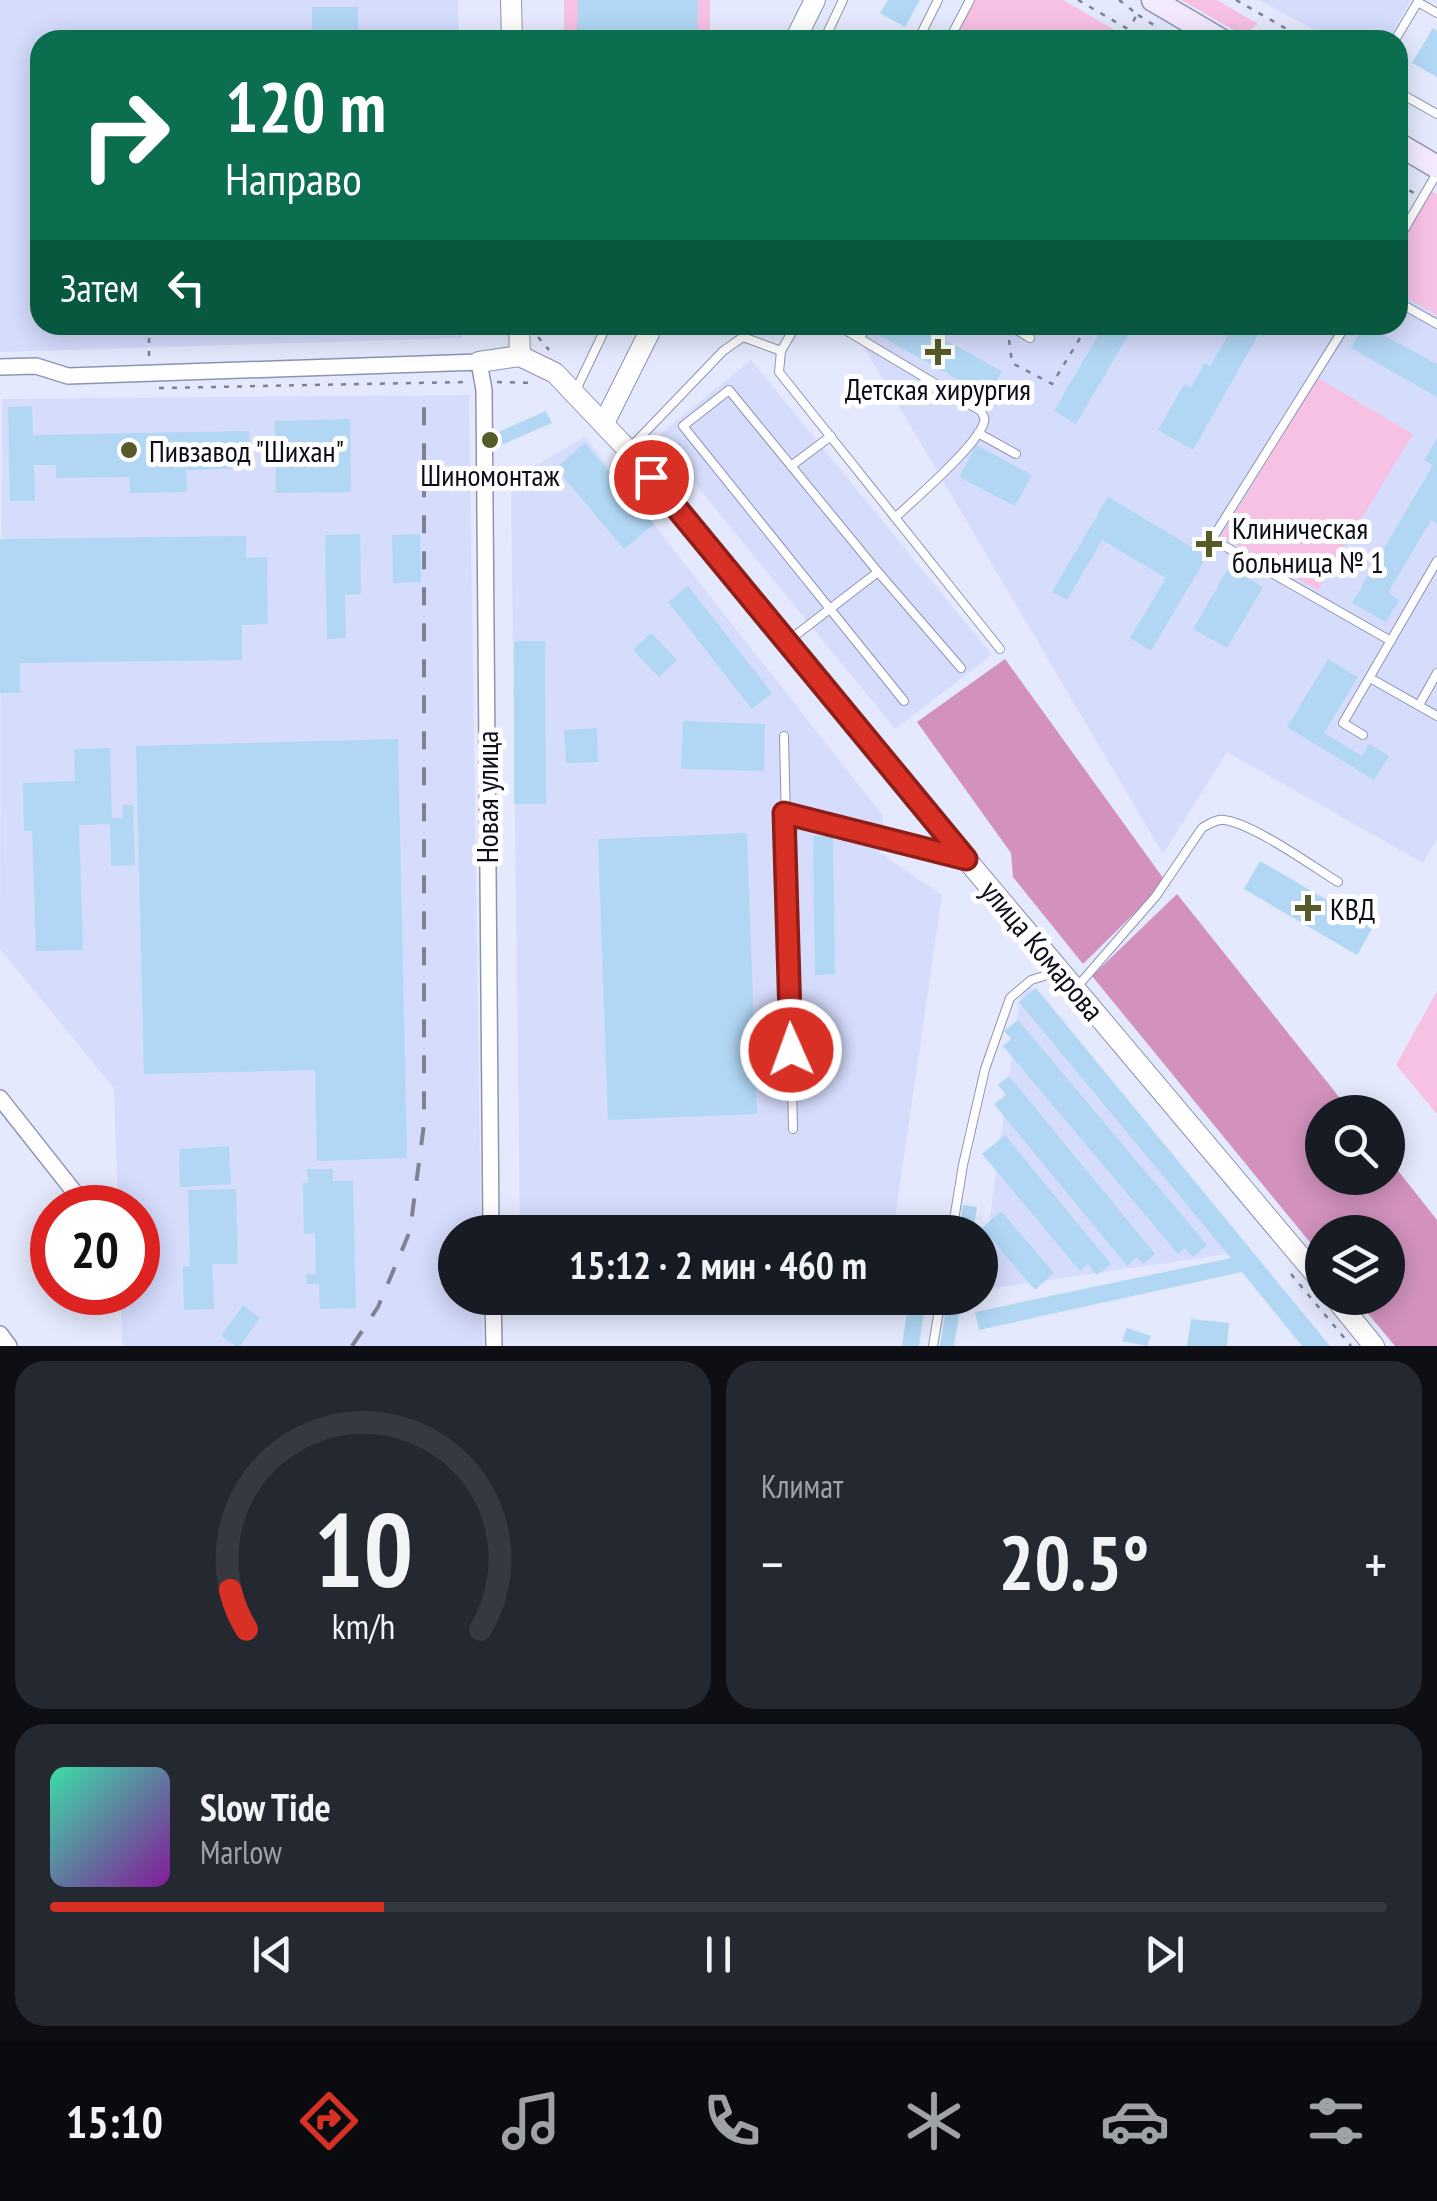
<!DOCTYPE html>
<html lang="ru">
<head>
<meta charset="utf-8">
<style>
  body { margin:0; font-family:"PT Sans Narrow",sans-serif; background:#242831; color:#f1f3f6; height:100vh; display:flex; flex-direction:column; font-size:38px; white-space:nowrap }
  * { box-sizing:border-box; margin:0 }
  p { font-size:32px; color:#9ea1a6 }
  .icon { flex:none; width:55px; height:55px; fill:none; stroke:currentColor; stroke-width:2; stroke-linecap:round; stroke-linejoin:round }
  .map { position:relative; height:1346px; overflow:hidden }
  .sheet { display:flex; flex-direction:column; gap:15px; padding:15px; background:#0d0f14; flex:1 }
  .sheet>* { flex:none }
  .top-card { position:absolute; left:30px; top:30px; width:1378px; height:305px; border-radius:30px; box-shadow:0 5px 25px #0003; background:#0b6e4f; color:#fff; overflow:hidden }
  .tools { position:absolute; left:1305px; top:1095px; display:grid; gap:20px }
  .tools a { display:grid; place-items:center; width:100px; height:100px; border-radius:50%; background:#171b24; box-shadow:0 5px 25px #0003; font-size:50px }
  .speed { position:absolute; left:30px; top:1185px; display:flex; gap:20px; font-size:50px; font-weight:700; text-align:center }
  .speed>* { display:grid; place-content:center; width:130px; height:130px; border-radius:50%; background:#171b24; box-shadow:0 5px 25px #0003; line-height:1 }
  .speed .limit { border:15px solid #d22; background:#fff; color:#111 }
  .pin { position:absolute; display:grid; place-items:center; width:85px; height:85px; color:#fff; margin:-42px; border:5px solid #fff; border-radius:50%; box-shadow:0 2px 10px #0007 }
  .me { position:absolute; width:110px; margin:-55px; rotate:358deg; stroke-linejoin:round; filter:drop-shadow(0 0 8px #0008) }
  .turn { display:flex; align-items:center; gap:35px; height:210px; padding:0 30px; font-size:45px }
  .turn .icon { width:130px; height:130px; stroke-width:2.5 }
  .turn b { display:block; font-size:70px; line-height:85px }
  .then { display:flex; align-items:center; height:95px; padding:0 30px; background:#0003; gap:20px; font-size:38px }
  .big { font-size:75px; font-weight:700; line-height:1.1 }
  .sheet .widget { flex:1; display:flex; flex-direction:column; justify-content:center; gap:15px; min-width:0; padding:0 35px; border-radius:30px; background:#242831 }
  .sheet .dial { align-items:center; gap:0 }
  .dial svg { height:260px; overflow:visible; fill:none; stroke:#363941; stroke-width:7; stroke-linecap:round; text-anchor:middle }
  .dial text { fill:#f1f3f6; stroke:none }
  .song { display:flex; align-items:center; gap:30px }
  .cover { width:120px; height:120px; border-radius:15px; background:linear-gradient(135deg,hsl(160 70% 55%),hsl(290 70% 35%)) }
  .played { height:10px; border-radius:5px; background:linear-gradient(90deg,#d93025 25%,#363941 25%) }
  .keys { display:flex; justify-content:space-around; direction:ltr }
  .heat { display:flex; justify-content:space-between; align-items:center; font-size:55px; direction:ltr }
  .sheet .tiles { flex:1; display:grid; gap:15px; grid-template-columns:1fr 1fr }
  .widget:last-child { grid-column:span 2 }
  .trip { position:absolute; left:438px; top:1215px; width:560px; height:100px; border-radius:50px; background:#171b24; box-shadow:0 5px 25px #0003; font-weight:700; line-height:100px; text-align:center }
  .tab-bar { display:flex; height:160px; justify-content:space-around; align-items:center; background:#090b0e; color:#9ea1a6 }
  .tab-bar .icon { width:70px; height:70px }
  .tab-bar .selected { color:#d93025 }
  .tab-bar b { font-size:45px; color:#f1f3f6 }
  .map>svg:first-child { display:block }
  .built { fill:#d5dcfc }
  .green { fill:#f7c1e4 }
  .forest { fill:#d292bd }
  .building { fill:#b1d7f5 }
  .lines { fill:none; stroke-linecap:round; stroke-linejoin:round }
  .service-casing { stroke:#8d94b2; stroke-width:10 }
  .minor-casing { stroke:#8d94b2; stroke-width:18 }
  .tertiary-casing { stroke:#8d94b2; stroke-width:22 }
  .secondary-casing { stroke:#8d94b2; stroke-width:25 }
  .path { stroke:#7d8190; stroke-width:2.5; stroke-dasharray:5 8; stroke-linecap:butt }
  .service { stroke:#fff; stroke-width:8 }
  .minor { stroke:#fff; stroke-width:15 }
  .tertiary { stroke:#fff; stroke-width:20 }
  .secondary { stroke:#f4eafe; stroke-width:22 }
  .rail { stroke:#7e8292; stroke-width:4; stroke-dasharray:18 18; stroke-linecap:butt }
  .route-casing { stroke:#8d1f18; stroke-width:25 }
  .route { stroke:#d93025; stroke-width:18 }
  .poi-dot { fill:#565b29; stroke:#fff; stroke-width:4 }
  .labels { text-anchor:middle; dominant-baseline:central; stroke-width:10; stroke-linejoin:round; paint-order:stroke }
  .poi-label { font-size:30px; fill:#0c0e19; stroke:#fff; text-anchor:start }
  .street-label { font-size:30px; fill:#0c0e19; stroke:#fff }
</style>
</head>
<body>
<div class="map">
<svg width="1437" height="1346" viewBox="0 0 1437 1346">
  <rect width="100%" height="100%" fill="#e4e9fd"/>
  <path class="built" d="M0 0H458L459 40H40V325H462V338L0 352Z
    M1260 0H1411L1388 40H1332Z
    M1398 225 1437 247V839L1423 863 1227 752 1163 854 858 337 865 325H1398Z
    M751 360 992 655 895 729 657 437Z
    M469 395 481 1232H455V1298H482L483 1346H126L122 1343 121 1293 138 1292V1208L118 1207 114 1088 0 949 2 399Z
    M585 437 883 816 880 853 942 895 893 1232H520L511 480Z
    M1030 986 1327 1346 1228 1254 980 1290 1020 998Z"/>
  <path class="green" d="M564 0H710V40H564Z
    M966 0H1063L1132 40H945Z
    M1181 0H1217L1258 24 1243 35Z
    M1427 188 1437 194V315L1398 293V240Z
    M1318 378 1413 434 1318 590 1221 536Z
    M1437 991V1114L1396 1065Z"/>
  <path class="forest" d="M1005 659 1166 882 1083 964 1013 877 1011 853 917 722Z
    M1177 894 1351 1112H1322V1178H1388V1158L1437 1220V1346H1395L1355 1298H1388V1232H1322V1257L1092 976Z"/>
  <path class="building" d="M578 0H698V40H577Z
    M888 0H920L905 27 880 13Z
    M312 7H358V40H312Z
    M1433 28 1437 31V77L1412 63Z
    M877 325H918L1002 371 988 396 873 332Z
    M1104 325H1134L1076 424 1054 411Z
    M1234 325H1264L1193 450 1158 430 1184 384 1191 388 1205 363 1210 366Z
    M1364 325 1437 364V397L1351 348Z
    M32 406 33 435 249 431 250 468 186 470 187 492 130 493V477L56 478V465H34L35 501H10L8 407Z
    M546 411 552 423 499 446 494 434Z
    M350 419 351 492 276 493 275 421Z
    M1437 438V524L1431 520 1388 593 1399 600 1386 622 1352 603 1433 465 1424 460Z
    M585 443 654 524 624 549 556 468Z
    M976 445 1032 475 1015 506 959 477Z
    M1108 497 1207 556 1151 651 1130 638 1166 578 1102 540 1067 600 1052 592Z
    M360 534 361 594 345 595 346 638 327 639 325 535Z
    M420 534 421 582 393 583 392 535Z
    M246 536V558L267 557 268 624 242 625V660L20 663V693H0V539Z
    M1229 567 1263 587 1227 648 1193 629Z
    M688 586 772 693 752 709 668 602Z
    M651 633 677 660 659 677 633 650Z
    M514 641H545L546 804H514Z
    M1328 659 1358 677 1324 733 1362 756 1369 744 1389 756 1374 780 1287 727Z
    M683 721 765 724 764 771 681 769Z
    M597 728 598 762 566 763 564 730Z
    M398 739 407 1158 317 1161 315 1070 144 1074 136 746Z
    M110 748 112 818H123V805H133L135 865 111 866 110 824 79 825 83 950 36 951 32 831H24L23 783 75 781 74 749Z
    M747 833 757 1114 608 1120 598 839Z
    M813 836H833L835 974 815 975Z
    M1260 861 1373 927 1357 955 1244 889Z
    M1036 988 1330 1346H1302L1242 1272 979 1330 975 1312 1231 1258 1019 1002Z
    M1018 1020 1207 1245 1193 1257 1185 1248 1178 1254 1003 1046 1011 1039 1004 1031Z
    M1009 1076 1155 1254 1143 1264 1137 1257 1127 1266 994 1104 1006 1095 998 1085Z
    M1005 1135 1111 1264 1097 1275 1088 1264 1080 1271 982 1154Z
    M229 1146 231 1184 180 1187 179 1149Z
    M307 1169H333V1181H353L356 1308 320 1309 319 1284H307L306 1274H316L315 1233 304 1234 303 1183H308Z
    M236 1189 238 1264H212L214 1309 184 1310 183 1266H190L188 1190Z
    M963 1205 977 1207 973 1232H959Z
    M1001 1211 1054 1273 1035 1290 982 1228Z
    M909 1298H926L919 1346H902Z
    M948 1298H962L954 1346H940Z
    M243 1305 260 1318 240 1346H236L221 1336Z
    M1191 1319 1229 1323 1227 1346H1187Z
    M1127 1328 1151 1336 1147 1346 1122 1341Z"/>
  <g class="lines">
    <defs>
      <path id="service" d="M1418 2 1437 13
        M824 40 843 0
        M918 40 938 0
        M949 40 970 0
        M1395 40 1419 0
        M1398 92 1437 114
        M1398 240 1437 173
        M1398 302 1437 324
        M796 325 781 351 779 372 1000 649
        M837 325 981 411C984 418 986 417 983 425 974 448 916 498 896 517
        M1008 325 1030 338
        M1346 325 1212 539 1391 641
        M860 338 867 325
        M575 392 607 325
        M978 433 1016 454
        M630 448 723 351 743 337 781 351
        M791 466 831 436
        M878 572 729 390 683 426 904 701
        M788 641 878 572 961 668
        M1370 678 1437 716
        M1419 705 1437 673
        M1363 735 1343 723 1437 561
        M784 736 793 1129
        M784 813 957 857
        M1076 988 1156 896 1202 828C1209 824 1216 819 1224 820 1252 823 1312 866 1338 882
        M952 1232 963 1165 985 1069 1010 998 1031 980 1057 972
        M933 1346 941 1298"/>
      <path id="minor" d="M0 367 36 366 68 376 479 362 484 390 491 1232
        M0 1098 87 1208
        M493 1298 494 1346
        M0 1334 9 1346"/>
      <path id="tertiary" d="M511 0 512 40
        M795 40 815 0
        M519 325 520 356
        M520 356 555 373 628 450 966 859 1322 1282
        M479 362 520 356
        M604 423 653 325
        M1335 1298 1374 1346"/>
      <path id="secondary" d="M1153 0 1221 40
        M1398 144 1437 167"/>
    </defs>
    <use href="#service" class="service-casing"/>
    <use href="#minor" class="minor-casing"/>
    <use href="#tertiary" class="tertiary-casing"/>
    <use href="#secondary" class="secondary-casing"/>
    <path class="path" d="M1078 0 1147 40
      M1119 0 1137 14 1130 28
      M1236 0 1306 40
      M1138 15 1157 27 1151 40
      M1398 184 1414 193
      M149 325V358
      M538 337 549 350
      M1009 340 1012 363 1052 384 1088 325
      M497 382 534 383
      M159 388 466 382
      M1291 1274 1351 1346"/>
    <use href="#service" class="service"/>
    <use href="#minor" class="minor"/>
    <use href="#tertiary" class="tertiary"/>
    <use href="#secondary" class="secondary"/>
    <path class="rail" d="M352 1346 378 1307 410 1231 424 1124V402"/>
  </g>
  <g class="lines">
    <defs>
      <path id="route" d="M651 477 966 859 784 813 791 1050"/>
    </defs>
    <use href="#route" class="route-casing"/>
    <use href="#route" class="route"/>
  </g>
  <g class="poi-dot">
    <path d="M933 337h10v10h10v10h-10v10h-10v-10h-10v-10h10z"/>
    <circle cx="490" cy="440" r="10"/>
    <circle cx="129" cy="450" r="10"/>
    <path d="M1204 529h10v10h10v10h-10v10h-10v-10h-10v-10h10z"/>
    <path d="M1303 893h10v10h10v10h-10v10h-10v-10h-10v-10h10z"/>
  </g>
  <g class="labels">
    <g class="poi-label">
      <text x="938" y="388" text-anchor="middle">Детская хирургия</text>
      <text x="149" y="450">Пивзавод "Шихан"</text>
      <text x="490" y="474" text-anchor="middle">Шиномонтаж</text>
      <text x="1232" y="527">Клиническая<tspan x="1232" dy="34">больница № 1</tspan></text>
      <text x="1330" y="908">КВД</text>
    </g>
    <g class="street-label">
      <text transform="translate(486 797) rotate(-90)">Новая улица</text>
      <text transform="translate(1043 950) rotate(50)">улица Комарова</text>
    </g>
  </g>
</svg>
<div class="tools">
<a><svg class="icon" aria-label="search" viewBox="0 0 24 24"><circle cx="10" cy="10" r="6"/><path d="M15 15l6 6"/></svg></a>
<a><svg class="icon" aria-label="layers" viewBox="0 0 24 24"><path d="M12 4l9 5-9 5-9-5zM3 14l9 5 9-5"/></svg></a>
</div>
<div class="speed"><div class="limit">20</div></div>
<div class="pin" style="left:651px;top:477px;background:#d93025"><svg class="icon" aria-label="arrive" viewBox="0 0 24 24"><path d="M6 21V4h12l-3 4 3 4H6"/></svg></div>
<svg class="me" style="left:791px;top:1050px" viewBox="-20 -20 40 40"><circle r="17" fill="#d93025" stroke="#fff" stroke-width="3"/><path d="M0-11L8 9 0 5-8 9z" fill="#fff"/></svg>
<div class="trip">15:12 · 2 мин · 460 m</div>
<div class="top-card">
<div class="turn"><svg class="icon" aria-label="right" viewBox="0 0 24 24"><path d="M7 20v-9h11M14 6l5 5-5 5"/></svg><div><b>120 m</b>Направо</div></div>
<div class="then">Затем<svg class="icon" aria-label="left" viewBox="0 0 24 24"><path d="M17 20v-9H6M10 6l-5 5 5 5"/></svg></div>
</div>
</div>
<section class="sheet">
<div class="tiles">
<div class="widget dial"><svg viewBox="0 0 100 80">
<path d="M14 69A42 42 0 1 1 86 69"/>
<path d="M14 69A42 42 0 0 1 9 57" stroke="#d93025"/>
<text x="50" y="56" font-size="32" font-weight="700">10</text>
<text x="50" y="72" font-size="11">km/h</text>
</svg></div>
<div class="widget"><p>Климат</p>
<div class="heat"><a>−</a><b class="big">20.5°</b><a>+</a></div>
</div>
<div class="widget">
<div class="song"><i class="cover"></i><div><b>Slow Tide</b><p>Marlow</p></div></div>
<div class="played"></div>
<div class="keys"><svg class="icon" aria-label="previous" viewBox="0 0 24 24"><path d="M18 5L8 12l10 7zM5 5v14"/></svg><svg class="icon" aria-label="pause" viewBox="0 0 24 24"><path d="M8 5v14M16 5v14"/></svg><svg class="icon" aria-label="next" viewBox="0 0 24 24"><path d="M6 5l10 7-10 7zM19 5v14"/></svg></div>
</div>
</div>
</section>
<nav class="tab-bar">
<b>15:10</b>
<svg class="icon selected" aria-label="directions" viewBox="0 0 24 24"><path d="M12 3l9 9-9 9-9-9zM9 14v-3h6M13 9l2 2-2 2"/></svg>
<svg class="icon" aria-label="music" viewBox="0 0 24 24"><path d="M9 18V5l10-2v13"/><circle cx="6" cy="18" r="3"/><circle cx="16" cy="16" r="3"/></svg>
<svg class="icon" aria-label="phone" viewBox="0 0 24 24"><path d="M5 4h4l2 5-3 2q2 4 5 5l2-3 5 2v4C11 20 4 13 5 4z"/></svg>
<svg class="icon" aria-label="climate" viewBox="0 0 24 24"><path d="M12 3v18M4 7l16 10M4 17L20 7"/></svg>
<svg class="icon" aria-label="car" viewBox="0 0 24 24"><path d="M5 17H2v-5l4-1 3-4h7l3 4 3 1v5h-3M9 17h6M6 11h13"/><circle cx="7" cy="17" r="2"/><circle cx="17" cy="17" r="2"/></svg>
<svg class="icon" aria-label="filters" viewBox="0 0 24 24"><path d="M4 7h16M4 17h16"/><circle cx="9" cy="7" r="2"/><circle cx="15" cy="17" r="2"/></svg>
</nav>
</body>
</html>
